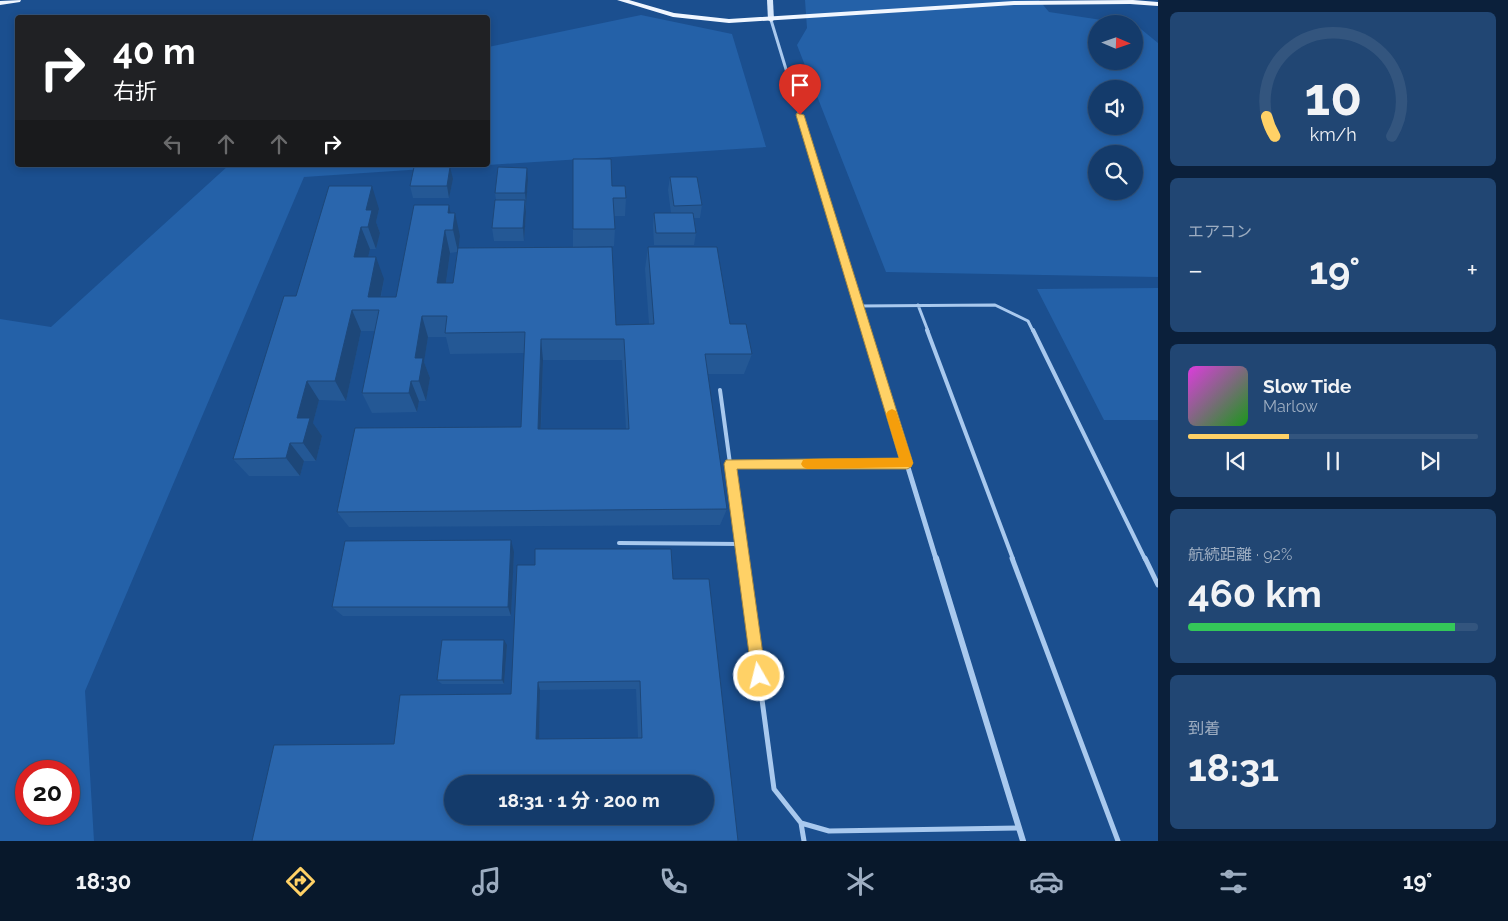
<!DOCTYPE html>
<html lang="ja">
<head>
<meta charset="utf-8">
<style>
  body { margin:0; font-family:Raleway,"Noto Sans JP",sans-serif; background:#214673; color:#f1f3f6; height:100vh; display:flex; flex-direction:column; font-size:19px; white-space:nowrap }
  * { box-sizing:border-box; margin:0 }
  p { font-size:16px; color:#9dadc1 }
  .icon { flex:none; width:28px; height:28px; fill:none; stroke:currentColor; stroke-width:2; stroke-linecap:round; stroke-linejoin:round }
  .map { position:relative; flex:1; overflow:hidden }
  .panel { display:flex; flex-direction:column; gap:12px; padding:12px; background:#0b203b; width:350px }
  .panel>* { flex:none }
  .banner { position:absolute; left:15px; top:15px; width:475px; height:152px; border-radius:5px; box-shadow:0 2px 8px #0003,0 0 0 1px #33557e; background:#202124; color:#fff; overflow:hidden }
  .needle { width:32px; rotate:92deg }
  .fabs { position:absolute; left:1088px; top:15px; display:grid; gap:10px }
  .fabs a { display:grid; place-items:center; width:55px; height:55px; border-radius:50%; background:#143b6b; box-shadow:0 2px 8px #0003,0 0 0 1px #33557e; font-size:25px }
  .speed { position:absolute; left:15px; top:760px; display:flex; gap:10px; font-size:25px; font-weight:700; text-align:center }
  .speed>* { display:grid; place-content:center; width:65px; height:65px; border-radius:50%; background:#143b6b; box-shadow:0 2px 8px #0003,0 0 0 1px #33557e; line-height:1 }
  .speed .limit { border:8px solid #d22; background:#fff; color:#111 }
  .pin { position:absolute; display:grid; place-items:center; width:42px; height:42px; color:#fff; margin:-51px -21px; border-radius:50% 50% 50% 0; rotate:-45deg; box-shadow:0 0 5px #0007 }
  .pin .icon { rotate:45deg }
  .me { position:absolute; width:55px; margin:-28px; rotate:352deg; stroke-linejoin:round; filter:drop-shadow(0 0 4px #0008) }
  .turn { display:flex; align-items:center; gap:18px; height:105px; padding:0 15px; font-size:22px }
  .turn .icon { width:65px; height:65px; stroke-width:2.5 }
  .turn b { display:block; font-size:35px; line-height:42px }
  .lanes { display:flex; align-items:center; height:48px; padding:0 15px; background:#0003; justify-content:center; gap:25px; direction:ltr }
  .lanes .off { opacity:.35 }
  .big { font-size:38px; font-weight:700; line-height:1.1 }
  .panel .card { flex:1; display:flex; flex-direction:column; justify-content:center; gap:8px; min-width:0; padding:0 18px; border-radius:8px; background:#214673 }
  .panel .dial { align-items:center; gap:0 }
  .dial svg { height:130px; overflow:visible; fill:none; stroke:#33557e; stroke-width:7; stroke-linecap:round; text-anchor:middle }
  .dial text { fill:#f1f3f6; stroke:none }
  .song { display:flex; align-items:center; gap:15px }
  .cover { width:60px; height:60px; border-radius:8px; background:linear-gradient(135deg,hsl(300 70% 55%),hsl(120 70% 35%)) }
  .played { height:5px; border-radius:2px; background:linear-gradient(90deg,#ffd166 35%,#33557e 35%) }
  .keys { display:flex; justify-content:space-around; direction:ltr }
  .heat { display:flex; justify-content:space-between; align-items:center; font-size:28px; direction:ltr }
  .charge { height:8px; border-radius:4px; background:linear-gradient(90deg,#34c759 92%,#33557e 0) }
  .trip { position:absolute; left:444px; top:775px; width:270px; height:50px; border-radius:25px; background:#143b6b; box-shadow:0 2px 8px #0003,0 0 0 1px #33557e; font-weight:700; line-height:50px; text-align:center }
  .tab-bar { display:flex; height:80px; justify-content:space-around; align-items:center; background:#08182b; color:#9dadc1 }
  .tab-bar .icon { width:35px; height:35px }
  .tab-bar .active { color:#ffd166 }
  .tab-bar b { font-size:22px; color:#f1f3f6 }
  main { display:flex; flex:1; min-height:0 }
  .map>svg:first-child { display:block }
  .green { fill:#2461a8; fill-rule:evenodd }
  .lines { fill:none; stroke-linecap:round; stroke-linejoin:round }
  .lane-far2 { stroke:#a9c9ee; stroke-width:3 }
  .lane-far1 { stroke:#a9c9ee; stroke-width:4 }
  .lane { stroke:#a9c9ee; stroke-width:5 }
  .street-far3 { stroke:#a9c9ee; stroke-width:3 }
  .street-far2 { stroke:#a9c9ee; stroke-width:4.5 }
  .street-far1 { stroke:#a9c9ee; stroke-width:5 }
  .street { stroke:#a9c9ee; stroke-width:6 }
  .secondary { fill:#d6e6fa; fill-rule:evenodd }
  .primary { fill:#f0f6ff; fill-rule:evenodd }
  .wall { fill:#245895; fill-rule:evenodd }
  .shaded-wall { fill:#1d4779 }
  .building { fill:#2a66ad; stroke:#1d4779; fill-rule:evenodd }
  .route { fill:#ffd166; stroke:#a68842 }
  .slow { fill:#f59e0b }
</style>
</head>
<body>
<main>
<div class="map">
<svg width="1158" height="841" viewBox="0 0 1158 841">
  <rect width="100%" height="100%" fill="#1b4f8f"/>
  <path class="green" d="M805 0H1039L1049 12 1128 24H1096V61H1134V25H1136L1158 43V277L886 272 797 45 807 28ZM1096 89H1134V126H1096ZM1096 154H1134V191H1096Z
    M641 15 732 34 766 147 488 165V47Z
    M229 165H484L304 177 85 691 94 841H0V319L51 327ZM26 771H69V814H26Z
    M1158 288V420H1104L1037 289Z"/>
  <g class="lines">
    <path class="lane-far2" d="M918 305 928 331
      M858 306 995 305 1028 321 1033 331"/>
    <path class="lane-far1" d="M927 330 1013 559
      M1033 330 1145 559
      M720 390 741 544
      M730 464 907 463
      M619 543 741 544 743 559"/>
    <path class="lane" d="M743 558 774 789 801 823 829 831 1019 828
      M1012 558 1118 841
      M1145 558 1158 585
      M801 823 804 841"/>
    <path class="street-far3" d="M771 20 810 148"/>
    <path class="street-far2" d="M810 147 867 331"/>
    <path class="street-far1" d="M866 330 936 559"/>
    <path class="street" d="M936 558 1023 841"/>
    <path class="secondary" d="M767 0H773L774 20 771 22 768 20Z"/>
    <path class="primary" d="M21 0 20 2 0 5V1Z
      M617 0H629L674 13 729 19 1014 1 1133 0 1158 2V6L1130 4 1014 5 729 23 673 17Z"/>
  </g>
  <path class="wall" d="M573 159 612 186 626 198 625 216H614L615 229 614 246 573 247Z
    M670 177 702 205 700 218H694L696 233 694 245H654L653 226 654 213H671L668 190Z
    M453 179 449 198H413L410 186Z
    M528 180 526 205V212L524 241H494L492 228 496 200 495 193Z
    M379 209 376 222 380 233 376 249H370L368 257 384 279 381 297H396L451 213 460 236 458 248 616 325 649 324 645 269 648 247 730 324 752 354 744 374H708L727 509 720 525 349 527 337 512 521 427 524 353 450 354 446 337H428L424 362 430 378 426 401H419L417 412 372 413 362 393 375 331H361L346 401 319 400 313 423 322 436 316 461H304L300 476H249L233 459 296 296ZM457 252 453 283H446L450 253ZM543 360H622L626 429H541Z
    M514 552 511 616H343L332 607Z
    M535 565 673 579 738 841 394 744 511 694ZM636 689 638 738 539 739 540 690Z
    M507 645 504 684H442L437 680Z"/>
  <path class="shaded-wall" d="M450 167 453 179 449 198 447 186Z
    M527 168 528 180 526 205 525 193Z
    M372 186 379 209 376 222 380 233 376 249 368 227 366 210Z
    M525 200 526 212 524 241 523 228Z
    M449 205 453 226 455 213 460 236 458 252 453 230 448 213Z
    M361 227 370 249 363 279 354 257Z
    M445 230 450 253 443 304 437 283Z
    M376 257 384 279 378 310 368 297Z
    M352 310 361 331 346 401 335 381Z
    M422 316 428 337 424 362 430 378 426 401 419 381 415 358Z
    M541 339 543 360 540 447 538 429Z
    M307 381 319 400 313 423 322 436 316 461 303 443 297 418Z
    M411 381 419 401 417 412 409 393Z
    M290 443 304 461 300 476 286 458Z
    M511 540 514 552 511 616 508 607Z
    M504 640 507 645 504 684 502 680Z
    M538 682 540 690 539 744 536 739Z"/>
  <path class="building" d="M573 159H611L612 186H625L626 198H613L615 229H573Z
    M414 167H450L447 186H410Z
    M498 167 527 168 525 193H495Z
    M670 177H697L702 205 674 206Z
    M329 186H372L366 210H372L368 227H361L354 257H376L368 297H396L414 205H449L448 213H455L453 230H445L437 283H453L458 248 612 247 616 325 654 324 648 247H717L730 324H746L752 354H705L727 509 337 512 355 428 521 427 525 332 445 333 447 316H422L415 358H423L419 381H411L409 393H362L379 310H352L335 381H307L297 418H310L303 443H290L286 458 233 459 284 296H296ZM541 339H624L629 429H538Z
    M495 200H525L523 228H492Z
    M654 213H693L696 233H656Z
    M511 540 508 607H332L345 541Z
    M535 549H671L673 579H709L738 841H252L274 745 394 744 400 695 511 694 517 565H535ZM640 681 642 738 536 739 538 682ZM452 784H705V816H452Z
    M442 640H504L502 680H437Z"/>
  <path class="route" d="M797 113 804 115 913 463 911 467 907 469H737L766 676 764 681 759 683 754 681 752 676 724 464 726 460 899 458 796 115Z"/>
  <path class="slow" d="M892 409 896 411 897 414 913 463 911 467 807 469 803 467 801 464 803 460 807 459 899 458 886 414 888 411Z"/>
</svg>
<div class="fabs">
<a><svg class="needle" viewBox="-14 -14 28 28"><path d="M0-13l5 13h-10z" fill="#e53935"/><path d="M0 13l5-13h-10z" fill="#9dadc1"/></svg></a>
<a><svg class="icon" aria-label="sound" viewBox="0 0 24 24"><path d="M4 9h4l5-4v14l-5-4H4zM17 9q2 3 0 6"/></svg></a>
<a><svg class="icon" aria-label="search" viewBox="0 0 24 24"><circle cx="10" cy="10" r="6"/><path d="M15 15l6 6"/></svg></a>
</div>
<div class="speed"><div class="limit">20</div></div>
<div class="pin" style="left:800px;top:115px;background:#d93025"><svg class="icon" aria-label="arrive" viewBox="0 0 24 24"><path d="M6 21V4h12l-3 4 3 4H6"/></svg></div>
<svg class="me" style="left:759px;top:676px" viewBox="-20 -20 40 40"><circle r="17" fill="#ffd166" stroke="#fff" stroke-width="3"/><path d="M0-11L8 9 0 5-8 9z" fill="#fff"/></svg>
<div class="trip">18:31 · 1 分 · 200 m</div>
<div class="banner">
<div class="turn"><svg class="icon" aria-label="right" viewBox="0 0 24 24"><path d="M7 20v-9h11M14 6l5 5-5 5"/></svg><div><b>40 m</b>右折</div></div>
<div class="lanes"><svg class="icon off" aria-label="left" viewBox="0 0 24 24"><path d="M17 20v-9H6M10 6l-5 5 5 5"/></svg><svg class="icon off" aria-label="ahead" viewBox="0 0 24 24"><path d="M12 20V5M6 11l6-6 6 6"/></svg><svg class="icon off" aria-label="ahead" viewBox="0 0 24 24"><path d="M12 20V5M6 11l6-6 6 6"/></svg><svg class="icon" aria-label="right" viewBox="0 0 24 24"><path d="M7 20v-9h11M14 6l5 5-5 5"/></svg></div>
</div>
</div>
<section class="panel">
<div class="card dial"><svg viewBox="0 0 100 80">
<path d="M14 69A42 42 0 1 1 86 69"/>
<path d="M14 69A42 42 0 0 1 9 57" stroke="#ffd166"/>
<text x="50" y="56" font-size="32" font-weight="700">10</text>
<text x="50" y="72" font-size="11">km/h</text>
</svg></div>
<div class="card"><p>エアコン</p>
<div class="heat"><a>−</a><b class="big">19°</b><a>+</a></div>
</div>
<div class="card">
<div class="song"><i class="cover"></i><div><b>Slow Tide</b><p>Marlow</p></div></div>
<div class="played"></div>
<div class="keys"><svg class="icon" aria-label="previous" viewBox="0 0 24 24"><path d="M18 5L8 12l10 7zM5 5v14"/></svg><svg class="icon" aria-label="pause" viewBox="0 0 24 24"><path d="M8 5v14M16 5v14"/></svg><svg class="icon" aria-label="next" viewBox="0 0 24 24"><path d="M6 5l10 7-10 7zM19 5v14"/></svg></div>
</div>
<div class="card"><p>航続距離 · 92%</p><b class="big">460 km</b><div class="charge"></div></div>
<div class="card"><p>到着</p><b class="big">18:31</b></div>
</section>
</main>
<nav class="tab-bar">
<b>18:30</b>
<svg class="icon active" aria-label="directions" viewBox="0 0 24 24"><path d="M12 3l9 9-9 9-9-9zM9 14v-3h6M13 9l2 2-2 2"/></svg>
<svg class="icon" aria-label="music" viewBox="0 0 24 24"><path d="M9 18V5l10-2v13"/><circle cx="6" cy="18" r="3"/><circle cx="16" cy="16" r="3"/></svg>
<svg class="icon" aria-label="phone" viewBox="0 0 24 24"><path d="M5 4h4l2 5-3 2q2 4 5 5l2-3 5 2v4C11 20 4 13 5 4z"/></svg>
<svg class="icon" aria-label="climate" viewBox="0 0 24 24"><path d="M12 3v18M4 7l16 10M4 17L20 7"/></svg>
<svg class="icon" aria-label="car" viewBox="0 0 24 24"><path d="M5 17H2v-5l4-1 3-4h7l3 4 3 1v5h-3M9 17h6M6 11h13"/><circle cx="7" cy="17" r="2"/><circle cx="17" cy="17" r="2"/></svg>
<svg class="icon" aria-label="filters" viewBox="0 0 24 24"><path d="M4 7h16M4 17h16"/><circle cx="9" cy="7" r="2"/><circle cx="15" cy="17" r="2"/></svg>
<b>19°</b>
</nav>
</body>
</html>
